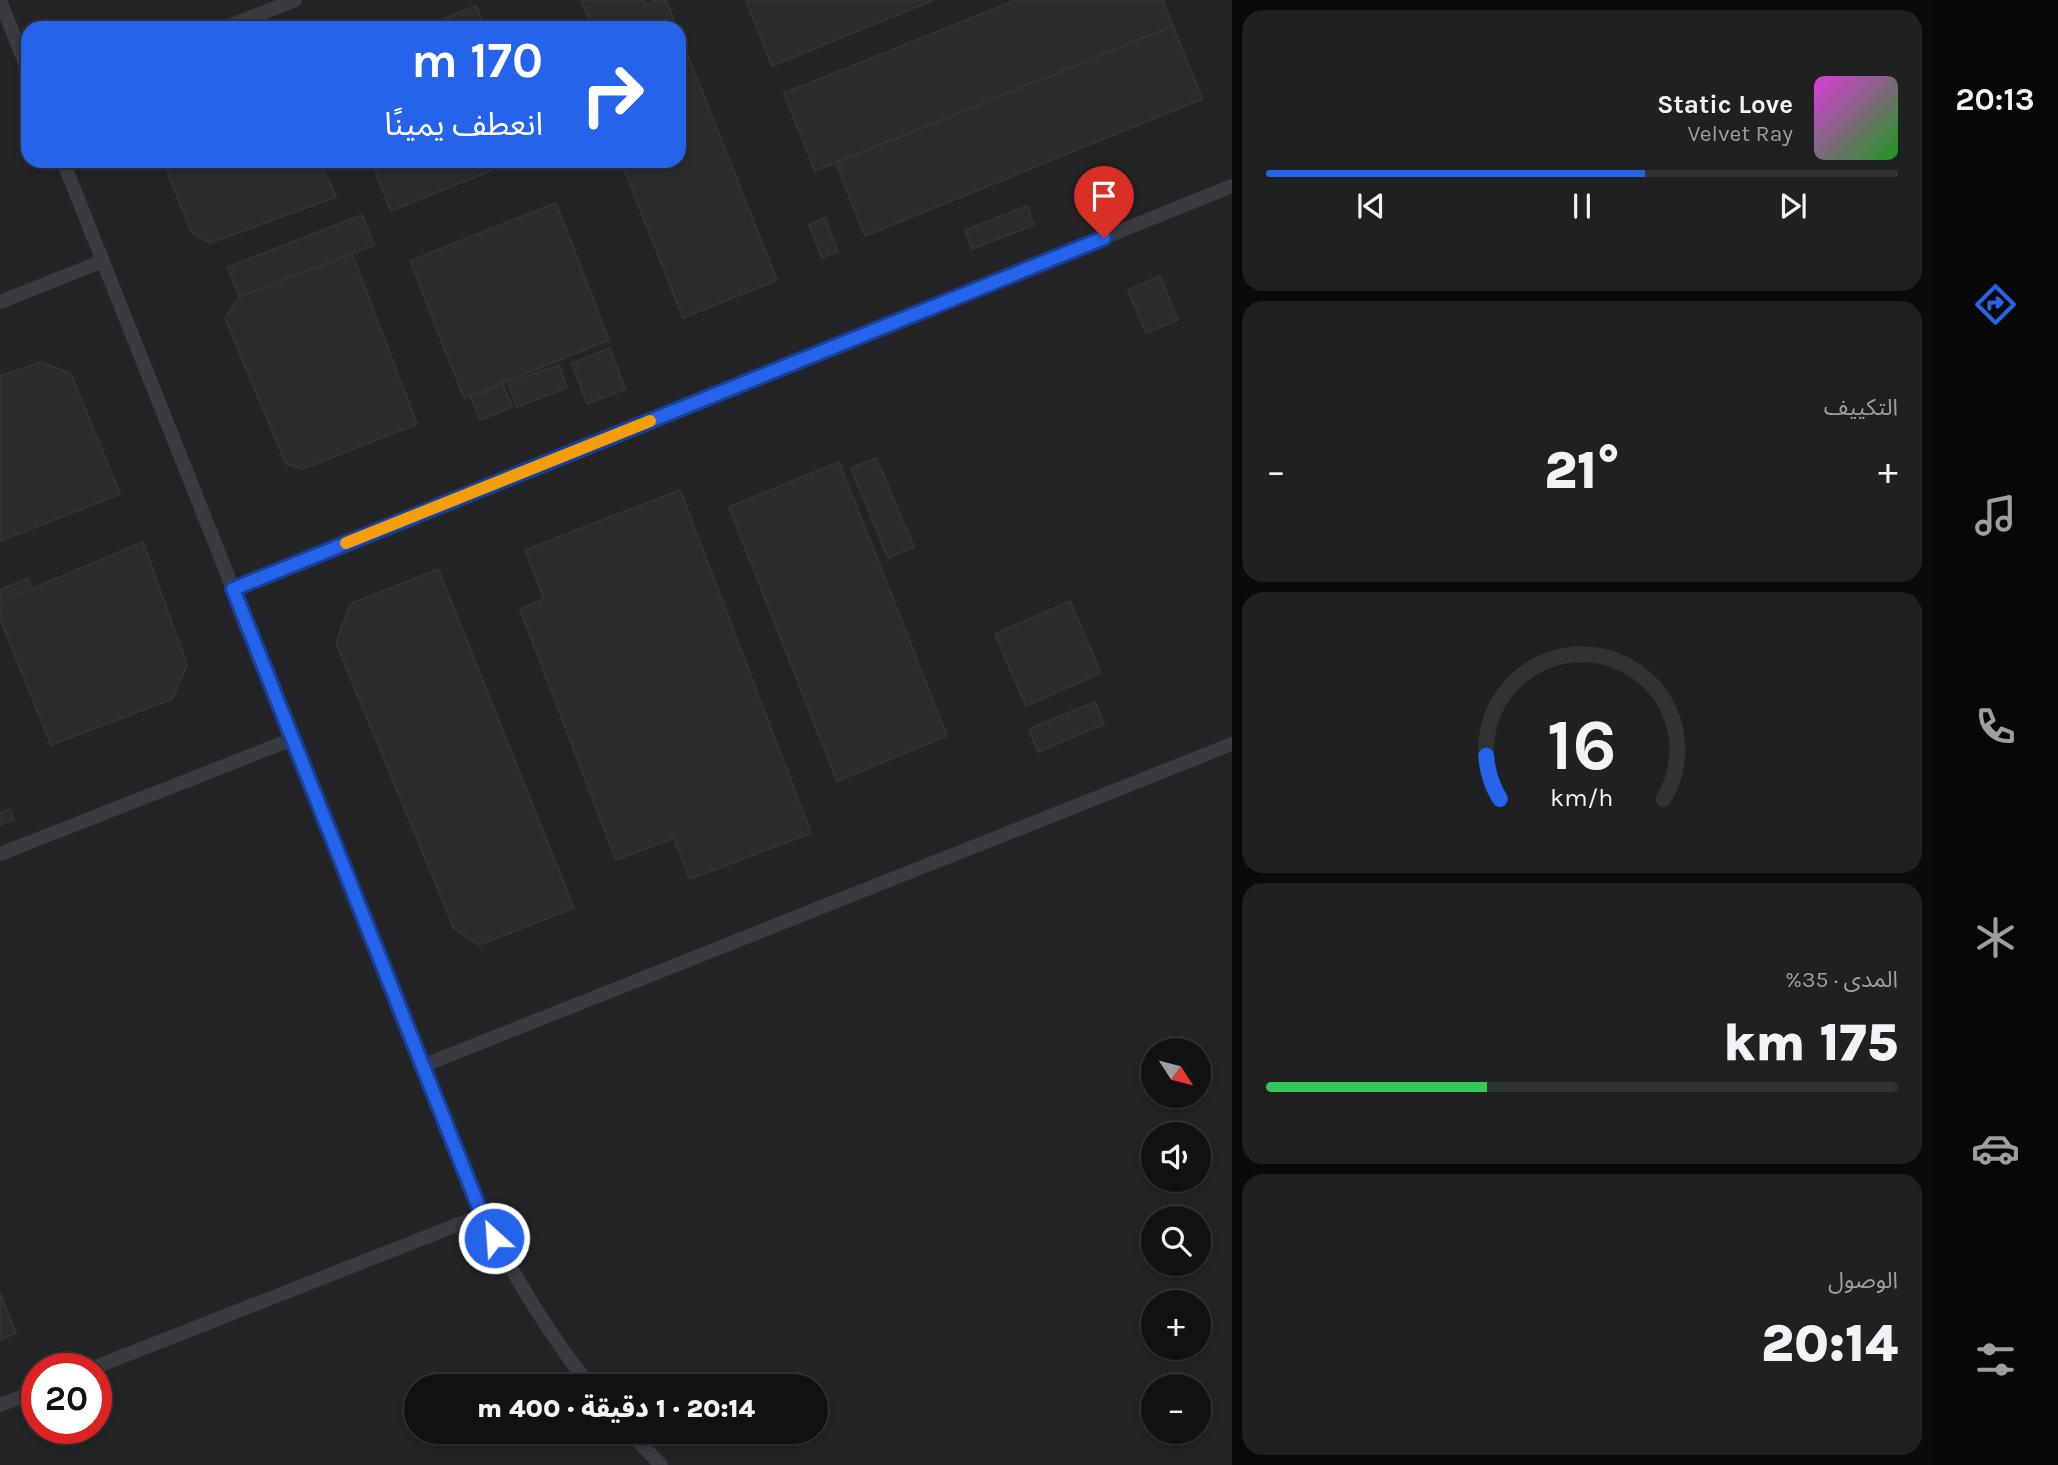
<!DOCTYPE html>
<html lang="ar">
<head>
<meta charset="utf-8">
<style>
  body { margin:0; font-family:Karla,"Noto Sans Arabic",sans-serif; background:#1f2022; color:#f1f3f6; direction:rtl; height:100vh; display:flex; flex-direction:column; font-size:26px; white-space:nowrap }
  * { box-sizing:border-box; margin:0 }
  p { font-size:23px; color:#9c9ea0 }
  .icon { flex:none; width:38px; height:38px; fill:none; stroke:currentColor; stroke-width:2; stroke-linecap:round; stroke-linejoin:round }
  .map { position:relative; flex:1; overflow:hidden; direction:ltr }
  .sheet { display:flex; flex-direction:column; gap:10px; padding:10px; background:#0a0a0b; width:700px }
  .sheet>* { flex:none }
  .guide { position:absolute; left:21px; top:21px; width:665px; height:147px; border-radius:21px; box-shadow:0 4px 10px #0003,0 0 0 2px #313234; direction:rtl; background:#2563eb; color:#fff; overflow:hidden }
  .needle { width:46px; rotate:126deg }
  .fabs { position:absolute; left:1141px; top:1038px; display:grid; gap:14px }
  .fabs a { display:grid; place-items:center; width:70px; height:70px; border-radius:50%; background:#121214; box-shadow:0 4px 10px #0003,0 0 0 2px #313234; font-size:35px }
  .speed { position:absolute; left:21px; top:1353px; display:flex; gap:14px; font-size:35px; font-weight:700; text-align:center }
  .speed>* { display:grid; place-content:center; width:91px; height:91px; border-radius:50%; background:#121214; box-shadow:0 4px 10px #0003,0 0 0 2px #313234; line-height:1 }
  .speed .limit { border:10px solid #d22; background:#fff; color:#111 }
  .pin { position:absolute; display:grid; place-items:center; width:60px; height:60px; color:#fff; margin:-72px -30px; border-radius:50% 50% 50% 0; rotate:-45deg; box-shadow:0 0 7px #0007 }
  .pin .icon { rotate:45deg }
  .me { position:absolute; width:77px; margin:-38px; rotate:334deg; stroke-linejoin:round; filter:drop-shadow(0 0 5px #0008) }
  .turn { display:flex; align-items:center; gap:24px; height:147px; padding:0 28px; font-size:32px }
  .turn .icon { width:91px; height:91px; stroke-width:2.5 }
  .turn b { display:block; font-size:49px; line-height:60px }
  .big { font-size:52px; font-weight:800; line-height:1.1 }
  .sheet .tile { flex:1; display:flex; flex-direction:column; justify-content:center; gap:10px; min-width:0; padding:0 24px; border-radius:21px; background:#1f2022 }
  .sheet .dial { align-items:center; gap:0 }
  .dial svg { height:182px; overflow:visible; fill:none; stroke:#313234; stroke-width:7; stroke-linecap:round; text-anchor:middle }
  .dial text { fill:#f1f3f6; stroke:none }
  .song { display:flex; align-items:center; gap:21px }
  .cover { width:84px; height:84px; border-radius:10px; background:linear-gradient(135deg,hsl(300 70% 55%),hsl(120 70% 35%)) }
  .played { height:7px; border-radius:4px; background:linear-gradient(90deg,#2563eb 60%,#313234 60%) }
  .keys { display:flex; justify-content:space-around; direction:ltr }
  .heat { display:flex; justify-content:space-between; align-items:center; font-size:38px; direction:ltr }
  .charge { height:10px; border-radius:5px; background:linear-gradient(90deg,#34c759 35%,#313234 0) }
  .trip { position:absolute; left:404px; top:1374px; width:424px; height:70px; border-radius:35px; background:#121214; box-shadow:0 4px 10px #0003,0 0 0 2px #313234; font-weight:800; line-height:70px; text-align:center; direction:rtl }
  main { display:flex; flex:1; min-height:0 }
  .menu { display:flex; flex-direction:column; width:126px; justify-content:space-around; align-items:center; background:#070708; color:#9c9ea0 }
  .menu .icon { width:49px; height:49px }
  .menu .selected { color:#2563eb }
  .menu b { font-size:32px; color:#f1f3f6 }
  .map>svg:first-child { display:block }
  .built { fill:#242427; fill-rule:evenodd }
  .building { fill:#2b2b2e; stroke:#323236; stroke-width:2 }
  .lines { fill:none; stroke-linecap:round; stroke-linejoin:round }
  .service { stroke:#393b40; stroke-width:14 }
  .route-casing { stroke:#184099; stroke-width:18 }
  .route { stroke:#2563eb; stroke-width:12 }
  .slow { stroke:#f59e0b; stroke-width:12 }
</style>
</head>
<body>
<main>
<nav class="menu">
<b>20:13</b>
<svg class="icon selected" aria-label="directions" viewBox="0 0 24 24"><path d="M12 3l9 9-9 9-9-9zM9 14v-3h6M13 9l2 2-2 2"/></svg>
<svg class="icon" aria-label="music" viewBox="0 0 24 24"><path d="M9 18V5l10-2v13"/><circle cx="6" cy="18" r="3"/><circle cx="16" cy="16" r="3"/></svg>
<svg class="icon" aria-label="phone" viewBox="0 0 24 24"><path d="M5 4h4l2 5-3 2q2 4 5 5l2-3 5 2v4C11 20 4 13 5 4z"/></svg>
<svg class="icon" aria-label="climate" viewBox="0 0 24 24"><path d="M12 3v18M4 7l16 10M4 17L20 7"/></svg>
<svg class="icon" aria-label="car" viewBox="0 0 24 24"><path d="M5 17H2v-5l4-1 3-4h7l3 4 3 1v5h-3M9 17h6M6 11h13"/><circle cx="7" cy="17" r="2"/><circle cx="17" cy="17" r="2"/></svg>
<svg class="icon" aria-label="filters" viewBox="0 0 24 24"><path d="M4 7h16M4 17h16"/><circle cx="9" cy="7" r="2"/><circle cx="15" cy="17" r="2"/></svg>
</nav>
<section class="sheet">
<div class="tile">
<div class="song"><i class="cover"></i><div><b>Static Love</b><p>Velvet Ray</p></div></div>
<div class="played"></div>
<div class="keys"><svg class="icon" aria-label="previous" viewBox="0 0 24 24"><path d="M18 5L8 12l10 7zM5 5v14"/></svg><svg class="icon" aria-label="pause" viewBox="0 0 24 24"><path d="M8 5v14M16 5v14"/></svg><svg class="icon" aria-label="next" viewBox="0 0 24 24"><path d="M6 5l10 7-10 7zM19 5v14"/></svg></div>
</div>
<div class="tile"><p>التكييف</p>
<div class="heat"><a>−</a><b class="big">21°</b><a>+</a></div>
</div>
<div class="tile dial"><svg viewBox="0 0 100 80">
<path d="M14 69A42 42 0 1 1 86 69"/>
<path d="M14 69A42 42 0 0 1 8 50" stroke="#2563eb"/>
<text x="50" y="56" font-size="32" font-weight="700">16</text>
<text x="50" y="72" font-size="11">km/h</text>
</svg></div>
<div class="tile"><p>المدى · 35%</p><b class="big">175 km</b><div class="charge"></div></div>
<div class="tile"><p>الوصول</p><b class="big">20:14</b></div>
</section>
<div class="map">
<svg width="1232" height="1465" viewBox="0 0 1232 1465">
  <rect width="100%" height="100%" fill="#18181a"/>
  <path class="built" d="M0 0H1232V1465H0ZM28 28H679V161H28ZM1153 1050H1199V1096H1153ZM1153 1134H1199V1180H1153ZM1153 1218H1199V1264H1153ZM1153 1302H1199V1348H1153ZM37 1368H96V1428H37ZM416 1386H816V1432H416ZM1153 1386H1199V1432H1153Z"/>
  <path class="building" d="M581 0H643L645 5 656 0H666L677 28H587L592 26Z
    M746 0H934L772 66Z
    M1016 0H1163L1173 26 815 171 784 93Z
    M476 6 485 28H421Z
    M1173 26 1202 99 865 236 836 163Z
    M679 33 777 280 683 318 621 161H679Z
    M163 161H320L336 197 210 243 192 233Z
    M371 161H515L391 211Z
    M556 203 609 340 464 398 410 261Z
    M1027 206 1034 225 972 249 965 230Z
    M362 215 374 245 239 297 228 267Z
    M825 218 838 251 822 258 809 225Z
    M352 254 417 424 303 469 286 464 225 318 239 297Z
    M1160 276 1178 320 1146 333 1128 290Z
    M610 348 625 389 587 404 572 363Z
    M41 362 71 374 120 494 0 541V376Z
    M559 365 567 388 517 407 508 383Z
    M503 385 512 407 480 420 471 397Z
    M876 458 914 547 888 558 851 468Z
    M839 462 947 736 837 781 729 507Z
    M680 490 811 833 690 879 674 838 616 860 520 609 544 599 525 550Z
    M143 542 187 665 172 699 51 745 0 618V602Z
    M438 569 574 908 479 945 454 928 336 643 350 604Z
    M27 578 32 589 0 602V590Z
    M1070 601 1101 673 1026 706 995 634Z
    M1095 702 1104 724 1038 752 1029 729Z
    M10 809 14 820 0 825V813Z
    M0 1293 16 1333 0 1340Z"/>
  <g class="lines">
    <path class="service" d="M0 0 28 71
      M224 28 295 0
      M63 161 482 1215C514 1276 547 1332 590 1386
      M0 302 103 261
      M233 589 1232 186
      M0 854 293 739
      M422 1066 1232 744
      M93 1368 482 1215
      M0 1405 37 1391
      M629 1432 661 1465"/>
  </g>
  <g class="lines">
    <defs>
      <path id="route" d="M494 1238 482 1215 233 589 1104 238"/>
    </defs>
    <use href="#route" class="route-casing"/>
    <use href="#route" class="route"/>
    <path class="slow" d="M346 543 650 421"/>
  </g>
</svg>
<div class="fabs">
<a><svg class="needle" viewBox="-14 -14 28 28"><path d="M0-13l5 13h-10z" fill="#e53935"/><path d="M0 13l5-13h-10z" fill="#9c9ea0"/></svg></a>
<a><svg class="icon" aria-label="sound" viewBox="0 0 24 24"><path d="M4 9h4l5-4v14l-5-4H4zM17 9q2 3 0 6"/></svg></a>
<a><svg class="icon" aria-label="search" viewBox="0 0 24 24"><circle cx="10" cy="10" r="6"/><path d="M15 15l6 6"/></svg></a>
<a>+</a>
<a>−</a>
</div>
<div class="speed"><div class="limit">20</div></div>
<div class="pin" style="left:1104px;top:238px;background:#d93025"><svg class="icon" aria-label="arrive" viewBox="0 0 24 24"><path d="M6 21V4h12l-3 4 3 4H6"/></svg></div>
<svg class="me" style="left:494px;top:1238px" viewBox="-20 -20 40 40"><circle r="17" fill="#2563eb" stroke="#fff" stroke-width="3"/><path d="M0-11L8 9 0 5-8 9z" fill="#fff"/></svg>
<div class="trip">20:14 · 1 دقيقة · 400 m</div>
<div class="guide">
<div class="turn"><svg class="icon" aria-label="right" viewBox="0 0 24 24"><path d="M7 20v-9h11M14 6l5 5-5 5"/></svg><div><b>170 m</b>انعطف يمينًا</div></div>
</div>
</div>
</main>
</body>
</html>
